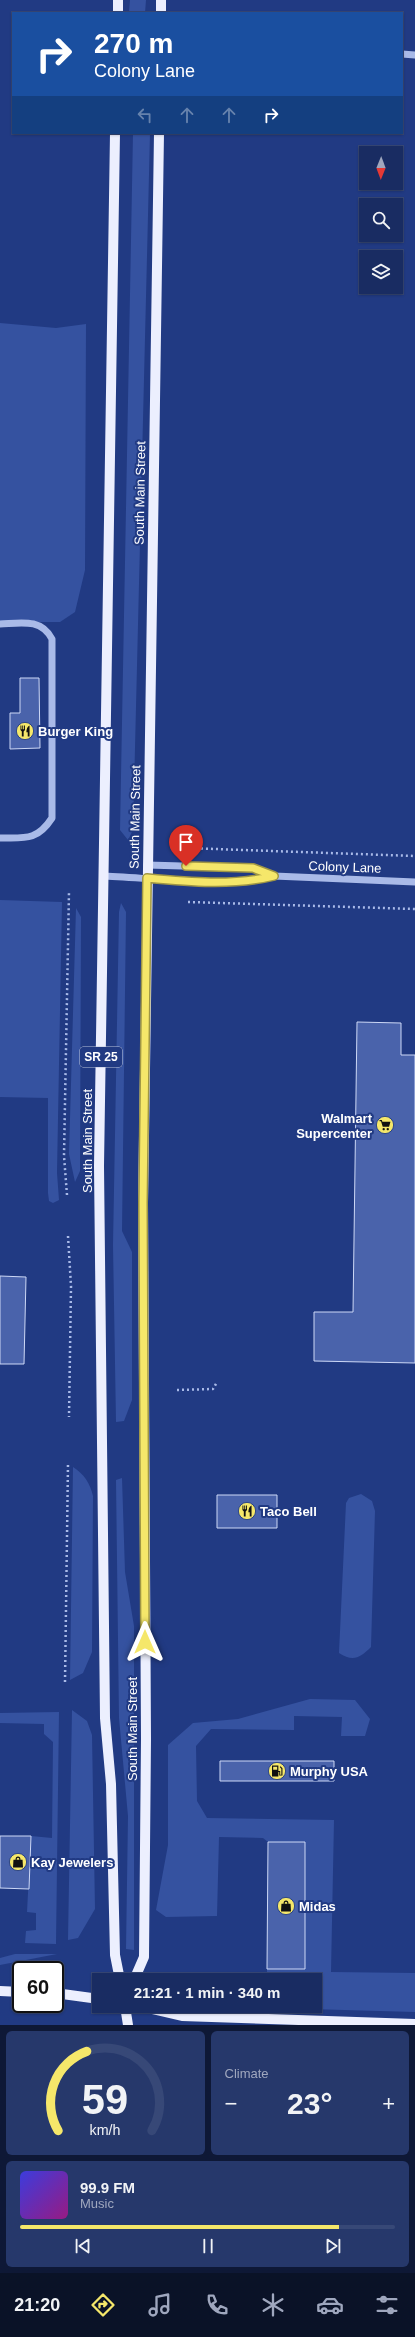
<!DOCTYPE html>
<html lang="en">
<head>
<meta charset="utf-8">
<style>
  body { margin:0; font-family:Arial,sans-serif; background:#26386b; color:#f1f3f6; height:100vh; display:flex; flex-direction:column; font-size:15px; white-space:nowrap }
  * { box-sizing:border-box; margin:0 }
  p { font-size:13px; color:#9fa7be }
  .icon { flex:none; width:22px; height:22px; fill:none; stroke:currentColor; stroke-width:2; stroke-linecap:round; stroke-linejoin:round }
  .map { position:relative; height:2025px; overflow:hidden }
  .details { display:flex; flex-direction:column; gap:6px; padding:6px; background:#0e1836; flex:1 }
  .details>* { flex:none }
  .top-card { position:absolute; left:12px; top:12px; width:391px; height:122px; border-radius:0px; box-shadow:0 1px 3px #0004,0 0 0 1px #374877; background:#1a4fa0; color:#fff; overflow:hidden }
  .needle { width:26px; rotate:181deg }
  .controls { position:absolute; left:359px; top:146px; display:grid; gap:8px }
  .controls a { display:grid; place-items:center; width:44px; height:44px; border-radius:0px; background:#192c62; box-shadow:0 1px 3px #0004,0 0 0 1px #374877; font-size:20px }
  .speed { position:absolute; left:12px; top:1961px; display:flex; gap:8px; font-size:20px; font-weight:700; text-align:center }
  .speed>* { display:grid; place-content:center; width:52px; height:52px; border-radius:50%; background:#192c62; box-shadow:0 1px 3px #0004,0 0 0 1px #374877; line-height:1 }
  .speed .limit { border:2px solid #111; border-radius:6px; background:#fff; color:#111 }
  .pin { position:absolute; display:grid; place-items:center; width:34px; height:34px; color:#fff; margin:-41px -17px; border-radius:50% 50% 50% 0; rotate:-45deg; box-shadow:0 0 4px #0007 }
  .pin .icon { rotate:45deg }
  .me { position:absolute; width:44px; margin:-22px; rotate:0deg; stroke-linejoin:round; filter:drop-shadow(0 0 3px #0008) }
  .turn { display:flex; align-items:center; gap:14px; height:84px; padding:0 16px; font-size:18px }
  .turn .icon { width:52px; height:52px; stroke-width:2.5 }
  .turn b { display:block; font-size:28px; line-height:34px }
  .lanes { display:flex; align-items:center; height:38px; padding:0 16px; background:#0003; justify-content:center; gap:20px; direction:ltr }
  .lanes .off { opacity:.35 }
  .big { font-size:30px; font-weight:700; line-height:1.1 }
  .details .tile { flex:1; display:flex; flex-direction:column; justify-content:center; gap:6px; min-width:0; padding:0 14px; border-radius:6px; background:#26386b }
  .details .dial { align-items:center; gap:0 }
  .dial svg { height:104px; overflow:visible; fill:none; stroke:#374877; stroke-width:7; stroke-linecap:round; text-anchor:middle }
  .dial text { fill:#f1f3f6; stroke:none }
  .song { display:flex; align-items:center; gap:12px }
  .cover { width:48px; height:48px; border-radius:6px; background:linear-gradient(135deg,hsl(240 70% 55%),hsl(310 70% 35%)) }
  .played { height:4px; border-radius:2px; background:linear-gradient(90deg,#f5e76a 85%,#374877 85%) }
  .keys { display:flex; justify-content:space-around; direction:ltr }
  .heat { display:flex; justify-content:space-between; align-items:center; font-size:22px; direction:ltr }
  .details .tiles { flex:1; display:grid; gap:6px; grid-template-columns:1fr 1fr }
  .tile:last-child { grid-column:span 2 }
  .trip { position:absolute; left:92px; top:1973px; width:230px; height:40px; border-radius:0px; background:#192c62; box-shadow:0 1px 3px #0004,0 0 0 1px #374877; font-weight:700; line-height:40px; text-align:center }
  .tab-bar { display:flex; height:64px; justify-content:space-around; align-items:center; background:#0a1227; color:#9fa7be }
  .tab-bar .icon { width:28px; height:28px }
  .tab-bar .selected { color:#f5e76a }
  .tab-bar b { font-size:18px; color:#f1f3f6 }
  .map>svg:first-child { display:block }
  .green { fill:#3552a0 }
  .building { fill:#4a63ab; stroke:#cdd8f6 }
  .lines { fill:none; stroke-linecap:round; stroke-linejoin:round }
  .path { stroke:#a9bae8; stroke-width:2.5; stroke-dasharray:2 3; stroke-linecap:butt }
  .minor { stroke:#a9bae8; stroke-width:7 }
  .major { stroke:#eceffe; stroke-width:10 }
  .route-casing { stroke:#9f9645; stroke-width:10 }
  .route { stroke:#f5e76a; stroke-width:7 }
  .labels { text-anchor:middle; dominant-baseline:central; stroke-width:4; stroke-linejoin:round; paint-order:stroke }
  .shield { fill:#213a83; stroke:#bcc4da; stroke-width:1 }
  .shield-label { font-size:12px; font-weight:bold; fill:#fff }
  .street-label { font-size:13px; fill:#fff; stroke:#213a83 }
  .poi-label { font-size:13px; font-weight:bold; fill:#fff; stroke:#213a83; text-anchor:start }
</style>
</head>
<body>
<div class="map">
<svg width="415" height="2025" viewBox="0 0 415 2025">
  <rect width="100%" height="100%" fill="#213a83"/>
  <path class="green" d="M130 0H146L145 13H129Z
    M133 133H150L133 830 128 840 120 830Z
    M0 323 56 328 86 324 85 570 75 612 60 622H0Z
    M0 900 62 902 57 1173 59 1200 53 1203 49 1201 48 1193V1098L0 1097Z
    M121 903 126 912 122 1231 132 1252V1400L124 1421 116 1422 113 1245 119 912Z
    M76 908 81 917 80 1171 75 1182 69 1154Z
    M73 1467C84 1474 90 1483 93 1496L92 1652 83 1673 70 1680Z
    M122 1478 125 1572 134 1626V1950L126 1949 128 1816 119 1718 116 1480Z
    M361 1494 372 1501 375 1511 371 1647C360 1658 353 1662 339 1653L346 1503 349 1498Z
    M310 1699 355 1700 370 1719 365 1736H341L342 1717 294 1716V1730L211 1729 196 1746 197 1801 207 1818 334 1820 331 1972 415 1973V2012L273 2008 315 2006V1980H267V1969L305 1843 268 1842 263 1838 219 1837 217 1916 166 1917 156 1910 168 1845V1745L193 1723 238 1719Z
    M72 1710 87 1721 92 1735 95 1909 78 1938 68 1940Z
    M59 1712 56 1944 25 1943 26 1931 36 1930V1913L27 1912 31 1836 52 1838 53 1742 44 1734V1724L0 1723V1713Z
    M15 1954H57L0 1965V1958Z"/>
  <path class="building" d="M20 678H39L40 748 10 749V713H20Z
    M357 1022 401 1023V1055H415V1363L314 1361V1312H353Z
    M0 1276 26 1277 24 1364H0Z
    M217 1495H277V1528H217Z
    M220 1761H334V1781H220Z
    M0 1836H31L29 1889 0 1888Z
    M268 1842H305V1969H267Z"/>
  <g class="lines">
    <path class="path" d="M186 853V848L415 856
      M188 902 415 909
      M67 1195 64 1156 69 891
      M68 1236 71 1286 69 1417
      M177 1390 213 1389 217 1382
      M65 1682 68 1463"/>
    <path class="minor" d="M402 54 415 55
      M0 624C21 623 41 618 52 639V818C37 841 25 838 0 838
      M147 865 253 868 274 876
      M104 876C160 878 219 889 274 876L415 882"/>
    <path class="major" d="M118 13V0
      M161 13V0
      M115 133 99 1166 105 1718 111 1784 115 1955 120 1980
      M134 1980 144 1957 146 1739 143 1203 159 133
      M0 1991 21 1992
      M55 1993 99 1999
      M125 2006 128 2025
      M139 2006 182 2016 415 2024"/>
  </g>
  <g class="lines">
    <defs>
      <path id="route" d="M145 1642 143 1203 147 878C189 882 233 886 274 876L253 868 186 866"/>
    </defs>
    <use href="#route" class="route-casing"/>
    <use href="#route" class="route"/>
  </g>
  <defs>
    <symbol id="restaurant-disc" viewBox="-11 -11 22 22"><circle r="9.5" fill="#f5e76a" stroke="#213a83"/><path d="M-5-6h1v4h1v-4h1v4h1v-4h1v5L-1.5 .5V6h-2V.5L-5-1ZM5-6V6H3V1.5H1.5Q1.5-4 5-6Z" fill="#111"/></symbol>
    <symbol id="supermarket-disc" viewBox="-11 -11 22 22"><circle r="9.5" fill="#f5e76a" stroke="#213a83"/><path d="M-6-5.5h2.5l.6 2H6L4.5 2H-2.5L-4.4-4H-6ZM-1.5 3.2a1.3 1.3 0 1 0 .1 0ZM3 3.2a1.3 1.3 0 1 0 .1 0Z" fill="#111"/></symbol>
    <symbol id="fuel-disc" viewBox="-11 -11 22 22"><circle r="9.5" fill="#f5e76a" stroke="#213a83"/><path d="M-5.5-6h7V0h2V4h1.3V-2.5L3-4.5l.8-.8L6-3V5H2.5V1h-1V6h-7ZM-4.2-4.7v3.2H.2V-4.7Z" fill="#111"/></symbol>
    <symbol id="shop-disc" viewBox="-11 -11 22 22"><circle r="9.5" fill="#f5e76a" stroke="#213a83"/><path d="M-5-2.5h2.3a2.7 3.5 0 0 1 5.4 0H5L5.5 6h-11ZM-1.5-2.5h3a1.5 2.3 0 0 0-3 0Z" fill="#111"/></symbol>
  </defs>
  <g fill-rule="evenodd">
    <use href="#restaurant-disc" x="15" y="721" width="20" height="20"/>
    <use href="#supermarket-disc" x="375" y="1115" width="20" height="20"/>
    <use href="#restaurant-disc" x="237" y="1501" width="20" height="20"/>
    <use href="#fuel-disc" x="267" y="1761" width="20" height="20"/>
    <use href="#shop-disc" x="8" y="1852" width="20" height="20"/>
    <use href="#shop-disc" x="276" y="1896" width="20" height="20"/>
  </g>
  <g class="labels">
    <rect class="shield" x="80" y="1047" width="42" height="20" rx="3"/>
    <g class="shield-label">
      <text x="101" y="1057">SR 25</text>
    </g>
    <g class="street-label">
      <text transform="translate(140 493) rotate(-89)">South Main Street</text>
      <text transform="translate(135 817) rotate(-89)">South Main Street</text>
      <text transform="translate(345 867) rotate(2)">Colony Lane</text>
      <text transform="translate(87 1141) rotate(-90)">South Main Street</text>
      <text transform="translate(132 1729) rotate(-90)">South Main Street</text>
    </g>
    <g class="poi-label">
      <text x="38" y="731">Burger King</text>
      <text x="372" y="1118" text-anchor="end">Walmart<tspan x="372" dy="15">Supercenter</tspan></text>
      <text x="260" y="1511">Taco Bell</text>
      <text x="290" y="1771">Murphy USA</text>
      <text x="31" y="1862">Kay Jewelers</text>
      <text x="299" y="1906">Midas</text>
    </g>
  </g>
</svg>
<div class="controls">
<a><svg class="needle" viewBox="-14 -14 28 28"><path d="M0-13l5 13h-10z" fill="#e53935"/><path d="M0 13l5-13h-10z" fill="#9fa7be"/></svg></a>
<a><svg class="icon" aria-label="search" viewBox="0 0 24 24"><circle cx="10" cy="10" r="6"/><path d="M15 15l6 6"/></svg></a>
<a><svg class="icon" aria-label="layers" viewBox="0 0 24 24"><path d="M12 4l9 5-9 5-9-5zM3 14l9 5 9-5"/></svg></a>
</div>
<div class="speed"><div class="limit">60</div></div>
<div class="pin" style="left:186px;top:866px;background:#d93025"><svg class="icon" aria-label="arrive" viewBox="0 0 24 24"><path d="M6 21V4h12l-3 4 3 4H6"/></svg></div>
<svg class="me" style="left:145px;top:1642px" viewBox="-20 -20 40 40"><path d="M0-17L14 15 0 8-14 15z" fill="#f5e76a" stroke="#fff" stroke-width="4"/></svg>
<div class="trip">21:21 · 1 min · 340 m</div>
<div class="top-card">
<div class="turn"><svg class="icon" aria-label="right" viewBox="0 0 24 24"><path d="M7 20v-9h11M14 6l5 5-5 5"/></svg><div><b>270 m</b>Colony Lane</div></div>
<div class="lanes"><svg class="icon off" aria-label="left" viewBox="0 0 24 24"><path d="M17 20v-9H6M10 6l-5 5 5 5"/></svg><svg class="icon off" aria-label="ahead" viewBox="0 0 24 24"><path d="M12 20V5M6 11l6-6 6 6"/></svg><svg class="icon off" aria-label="ahead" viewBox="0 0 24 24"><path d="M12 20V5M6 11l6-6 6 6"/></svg><svg class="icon" aria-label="right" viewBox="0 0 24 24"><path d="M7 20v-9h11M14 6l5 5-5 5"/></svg></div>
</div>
</div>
<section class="details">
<div class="tiles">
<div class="tile dial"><svg viewBox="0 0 100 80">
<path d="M14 69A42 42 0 1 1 86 69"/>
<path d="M14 69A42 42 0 0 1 36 8" stroke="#f5e76a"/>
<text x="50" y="56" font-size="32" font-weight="700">59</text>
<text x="50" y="72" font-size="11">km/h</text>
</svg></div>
<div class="tile"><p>Climate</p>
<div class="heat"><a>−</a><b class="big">23°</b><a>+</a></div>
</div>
<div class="tile">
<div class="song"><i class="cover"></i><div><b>99.9 FM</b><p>Music</p></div></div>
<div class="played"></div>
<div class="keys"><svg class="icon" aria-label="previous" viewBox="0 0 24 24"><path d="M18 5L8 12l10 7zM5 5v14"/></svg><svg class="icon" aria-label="pause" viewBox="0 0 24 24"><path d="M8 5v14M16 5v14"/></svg><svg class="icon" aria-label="next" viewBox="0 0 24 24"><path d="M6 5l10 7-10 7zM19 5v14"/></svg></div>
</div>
</div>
</section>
<nav class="tab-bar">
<b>21:20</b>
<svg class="icon selected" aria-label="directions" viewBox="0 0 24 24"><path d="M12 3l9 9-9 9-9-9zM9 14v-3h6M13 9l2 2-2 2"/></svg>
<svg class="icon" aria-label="music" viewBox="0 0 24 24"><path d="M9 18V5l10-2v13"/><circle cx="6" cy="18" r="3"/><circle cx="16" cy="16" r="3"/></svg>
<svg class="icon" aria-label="phone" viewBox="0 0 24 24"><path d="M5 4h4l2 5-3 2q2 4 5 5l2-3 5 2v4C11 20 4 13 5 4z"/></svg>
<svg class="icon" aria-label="climate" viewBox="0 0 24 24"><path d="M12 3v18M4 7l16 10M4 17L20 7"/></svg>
<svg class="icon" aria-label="car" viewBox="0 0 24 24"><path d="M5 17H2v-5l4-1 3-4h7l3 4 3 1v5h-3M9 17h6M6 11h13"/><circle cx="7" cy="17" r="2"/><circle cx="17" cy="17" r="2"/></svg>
<svg class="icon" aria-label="filters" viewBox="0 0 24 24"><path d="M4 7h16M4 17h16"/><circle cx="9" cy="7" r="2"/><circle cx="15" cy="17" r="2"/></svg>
</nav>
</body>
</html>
